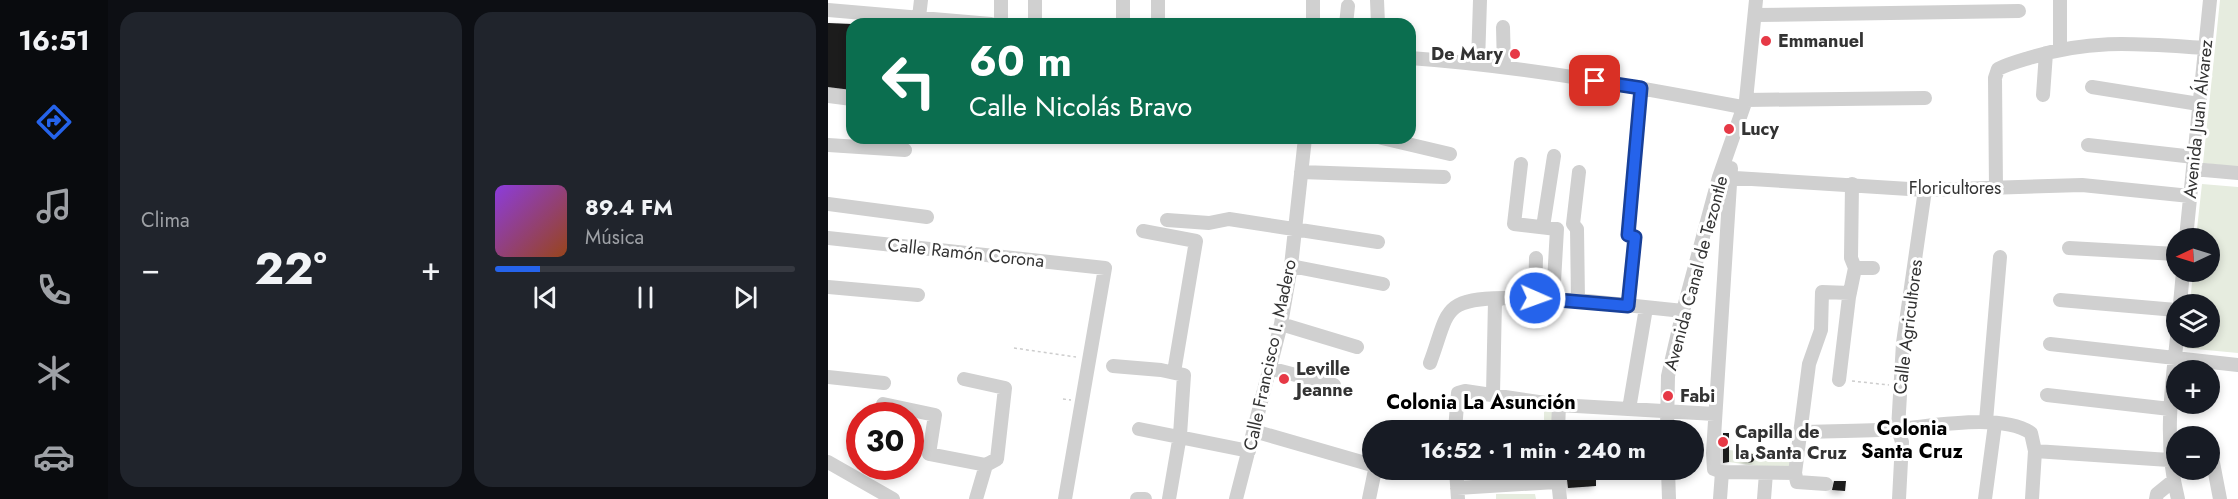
<!DOCTYPE html>
<html lang="es">
<head>
<meta charset="utf-8">
<style>
  body { margin:0; font-family:Jost,sans-serif; background:#20242c; color:#f1f3f6; height:100vh; display:flex; flex-direction:column; font-size:22px; white-space:nowrap }
  * { box-sizing:border-box; margin:0 }
  p { font-size:20px; color:#9ea1a6 }
  .icon { flex:none; width:33px; height:33px; fill:none; stroke:currentColor; stroke-width:2; stroke-linecap:round; stroke-linejoin:round }
  .map { position:relative; flex:1; overflow:hidden }
  .details { display:flex; flex-direction:column; gap:12px; padding:12px; background:#0d0f14; width:720px }
  .details>* { flex:none }
  .top-card { position:absolute; left:18px; top:18px; width:570px; height:126px; border-radius:18px; box-shadow:0 3px 9px #0003; background:#0b6e4f; color:#fff; overflow:hidden }
  .needle { width:39px; rotate:266deg }
  .tools { position:absolute; left:1338px; top:228px; display:grid; gap:12px }
  .tools a { display:grid; place-items:center; width:54px; height:54px; border-radius:50%; background:#171b24; box-shadow:0 3px 9px #0003; font-size:30px }
  .speed { position:absolute; left:18px; top:402px; display:flex; gap:12px; font-size:30px; font-weight:700; text-align:center }
  .speed>* { display:grid; place-content:center; width:78px; height:78px; border-radius:50%; background:#171b24; box-shadow:0 3px 9px #0003; line-height:1 }
  .speed .limit { border:9px solid #d22; background:#fff; color:#111 }
  .pin { position:absolute; display:grid; place-items:center; width:51px; height:51px; color:#fff; margin:-26px; border-radius:12px; box-shadow:0 3px 9px #0006 }
  .me { position:absolute; width:66px; margin:-33px; rotate:92deg; stroke-linejoin:round; filter:drop-shadow(0 0 4px #0008) }
  .turn { display:flex; align-items:center; gap:21px; height:126px; padding:0 24px; font-size:27px }
  .turn .icon { width:78px; height:78px; stroke-width:2.5 }
  .turn b { display:block; font-size:42px; line-height:51px }
  .big { font-size:45px; font-weight:700; line-height:1.1 }
  .details .card { flex:1; display:flex; flex-direction:column; justify-content:center; gap:9px; min-width:0; padding:0 21px; border-radius:18px; background:#20242c }
  .song { display:flex; align-items:center; gap:18px }
  .cover { width:72px; height:72px; border-radius:9px; background:linear-gradient(135deg,hsl(270 70% 55%),hsl(20 70% 35%)) }
  .played { height:6px; border-radius:3px; background:linear-gradient(90deg,#2563eb 15%,#363941 15%) }
  .keys { display:flex; justify-content:space-around; direction:ltr }
  .heat { display:flex; justify-content:space-between; align-items:center; font-size:33px; direction:ltr }
  .details .tiles { flex:1; display:grid; gap:12px; grid-template-columns:repeat(2,1fr) }
  .trip { position:absolute; left:534px; top:420px; width:342px; height:60px; border-radius:30px; background:#171b24; box-shadow:0 3px 9px #0003; font-weight:700; line-height:60px; text-align:center }
  main { display:flex; flex:1; min-height:0 }
  .dock { display:flex; flex-direction:column; width:108px; justify-content:space-around; align-items:center; background:#090b0e; color:#9ea1a6 }
  .dock .icon { width:42px; height:42px }
  .dock .current { color:#2563eb }
  .dock b { font-size:27px; color:#f1f3f6 }
  .map>svg:first-child { display:block }
  .green { fill:#e6ecdf }
  .building { fill:#1a1a1a; filter:url(#shadow) }
  .lines { fill:none; stroke-linecap:round; stroke-linejoin:round }
  .path { stroke:#cdcdcd; stroke-width:1.5; stroke-dasharray:3 3; stroke-linecap:butt }
  .minor { stroke:#d0d0d0; stroke-width:14 }
  .route-casing { stroke:#184099; stroke-width:15 }
  .route { stroke:#2563eb; stroke-width:10 }
  .poi-dot { fill:#e63946; stroke:#fff; stroke-width:2 }
  .labels { text-anchor:middle; dominant-baseline:central; stroke-width:6; stroke-linejoin:round; paint-order:stroke }
  .poi-label { font-size:18px; font-weight:bold; fill:#333; stroke:#fff; text-anchor:start }
  .street-label { font-size:18px; fill:#333; stroke:#fff }
  .neighbourhood-label { font-size:20px; font-weight:bold; fill:#000; stroke:#fff }
</style>
</head>
<body>
<main>
<nav class="dock">
<b>16:51</b>
<svg class="icon current" aria-label="directions" viewBox="0 0 24 24"><path d="M12 3l9 9-9 9-9-9zM9 14v-3h6M13 9l2 2-2 2"/></svg>
<svg class="icon" aria-label="music" viewBox="0 0 24 24"><path d="M9 18V5l10-2v13"/><circle cx="6" cy="18" r="3"/><circle cx="16" cy="16" r="3"/></svg>
<svg class="icon" aria-label="phone" viewBox="0 0 24 24"><path d="M5 4h4l2 5-3 2q2 4 5 5l2-3 5 2v4C11 20 4 13 5 4z"/></svg>
<svg class="icon" aria-label="climate" viewBox="0 0 24 24"><path d="M12 3v18M4 7l16 10M4 17L20 7"/></svg>
<svg class="icon" aria-label="car" viewBox="0 0 24 24"><path d="M5 17H2v-5l4-1 3-4h7l3 4 3 1v5h-3M9 17h6M6 11h13"/><circle cx="7" cy="17" r="2"/><circle cx="17" cy="17" r="2"/></svg>
</nav>
<section class="details">
<div class="tiles">
<div class="card"><p>Clima</p>
<div class="heat"><a>−</a><b class="big">22°</b><a>+</a></div>
</div>
<div class="card">
<div class="song"><i class="cover"></i><div><b>89.4 FM</b><p>Música</p></div></div>
<div class="played"></div>
<div class="keys"><svg class="icon" aria-label="previous" viewBox="0 0 24 24"><path d="M18 5L8 12l10 7zM5 5v14"/></svg><svg class="icon" aria-label="pause" viewBox="0 0 24 24"><path d="M8 5v14M16 5v14"/></svg><svg class="icon" aria-label="next" viewBox="0 0 24 24"><path d="M6 5l10 7-10 7zM19 5v14"/></svg></div>
</div>
</div>
</section>
<div class="map">
<svg width="1410" height="499" viewBox="0 0 1410 499">
  <defs>
    <filter id="shadow"><feDropShadow dx="-3" dy="3" stdDeviation="3" flood-color="#0004"/></filter>
  </defs>
  <rect width="100%" height="100%" fill="#fff"/>
  <path class="green" d="M1392 0H1410V167L1375 163Z
    M1374 184 1410 187V353L1357 348 1358 338H1382V304H1362L1365 272H1382V238H1368Z
    M716 408 721 409 726 415V430H716Z
    M901 450 966 458 965 467 956 470 901 462Z
    M668 494H707L708 499H668Z"/>
  <path class="building" d="M0 23 24 24V90L0 87Z
    M895 433H901V462L895 463Z
    M917.5 458a4.5 4.5 0 1 1 9 0a4.5 4.5 0 1 1-9 0Z
    M768 470V486L740 488 738 471Z
    M1006 481H1018L1017 491 1004 490Z"/>
  <g class="lines">
    <path class="path" d="M186 348 248 357
      M1024 381 1061 385
      M235 399 243 400"/>
    <path class="minor" d="M207 0V24
      M295 0V24
      M485 0V24
      M549 0 550 24
      M1232 0V49
      M0 10 163 24
      M928 15 1191 11
      M91 17 93 0
      M173 24V0
      M330 24V0
      M518 24 520 6
      M675 27 676 67
      M582 58C694 66 804 86 914 107
      M650 63 652 0
      M1264 87 1371 104
      M1215 95 1218 53
      M0 96 24 99
      M918 100 1097 98
      M554 138 622 154
      M0 145 77 150
      M1260 145 1366 157
      M693 164 686 224 729 229 725 299
      M1365 169 1410 173
      M473 172 616 177
      M891 177 1097 190 1254 185 1362 196
      M1168 189 1167 78 1170 69C1180 64 1191 61 1201 58 1265 38 1313 44 1378 48
      M0 204 99 217
      M339 220 381 223 401 219 550 242
      M715 227 726 156
      M315 231 368 241 346 372
      M0 238 277 268 237 499
      M1358 238 1382 0
      M1241 248 1348 254
      M463 266 555 284
      M1027 268H1045
      M0 287 90 295
      M707 298 708 258
      M750 300 749 229 745 224 751 172
      M1232 300 1348 310
      M1352 304 1355 272
      M800 306 807 237 800 235 813 88
      M453 324 529 347
      M1349 338C1343 392 1336 445 1350 499
      M1222 344 1410 365
      M602 363C621 312 613 299 675 298
      M285 366 333 370 356 375 352 435 341 499
      M441 368 506 385
      M0 377 56 383
      M136 379 177 388 169 459 158 465
      M1011 380 1021 297 1027 268 1023 258 1024 184
      M665 394 667 301 675 298 750 300 855 311
      M1219 395 1342 409
      M55 404 107 415 101 454 158 465
      M801 409 818 308
      M1158 421 1172 257
      M311 429 421 451
      M627 430 630 393 637 391 731 405 887 414
      M730 430 731 405
      M839 430 840 376 855 311 891 177 918 100 928 0
      M426 431 544 465
      M973 432C1006 431 1038 431 1071 429 1106 426 1173 413 1203 433L1207 451 1204 499
      M1382 447 1392 499
      M1207 451 1341 460
      M0 462 65 499
      M628 470 630 499
      M729 470 732 499
      M840 470 841 499
      M894 472 967 473
      M967 473 981 364 993 330 994 292 1022 293
      M967 473 969 482 998 484
      M629 488 728 482
      M148 499 158 465
      M309 499H317
      M408 499 453 324 463 266 477 138
      M541 499 547 470
      M892 499 894 472 886 469 885 453 903 168
      M936 499 938 473
      M1071 499 1074 442 1070 429 1075 343 1097 190
      M1157 499 1167 424
      M1328 499 1329 494 1345 481"/>
  </g>
  <g class="lines">
    <defs>
      <path id="route" d="M707 298 800 306 807 237 800 235 813 88 767 81"/>
    </defs>
    <use href="#route" class="route-casing"/>
    <use href="#route" class="route"/>
  </g>
  <g class="poi-dot">
    <circle cx="938" cy="41" r="6"/>
    <circle cx="687" cy="54" r="6"/>
    <circle cx="901" cy="129" r="6"/>
    <circle cx="456" cy="379" r="6"/>
    <circle cx="840" cy="396" r="6"/>
    <circle cx="895" cy="442" r="6"/>
  </g>
  <g class="labels">
    <g class="poi-label">
      <text x="950" y="41">Emmanuel</text>
      <text x="675" y="54" text-anchor="end">De Mary</text>
      <text x="913" y="129">Lucy</text>
      <text x="468" y="369">Leville<tspan x="468" dy="21">Jeanne</tspan></text>
      <text x="852" y="396">Fabi</text>
      <text x="907" y="432">Capilla de<tspan x="907" dy="21">la Santa Cruz</tspan></text>
    </g>
    <g class="street-label">
      <text transform="translate(1370 119) rotate(-84)">Avenida Juan Álvarez</text>
      <text x="1127" y="188">Floricultores</text>
      <text transform="translate(138 253) rotate(6)">Calle Ramón Corona</text>
      <text transform="translate(868 273) rotate(-75)">Avenida Canal de Tezontle</text>
      <text transform="translate(1080 327) rotate(-83)">Calle Agricultores</text>
      <text transform="translate(442 355) rotate(-78)">Calle Francisco I. Madero</text>
    </g>
    <g class="neighbourhood-label">
      <text x="653" y="402">Colonia La Asunción</text>
      <text x="1084" y="428">Colonia<tspan x="1084" dy="23">Santa Cruz</tspan></text>
    </g>
  </g>
</svg>
<div class="tools">
<a><svg class="needle" viewBox="-14 -14 28 28"><path d="M0-13l5 13h-10z" fill="#e53935"/><path d="M0 13l5-13h-10z" fill="#9ea1a6"/></svg></a>
<a><svg class="icon" aria-label="layers" viewBox="0 0 24 24"><path d="M12 4l9 5-9 5-9-5zM3 14l9 5 9-5"/></svg></a>
<a>+</a>
<a>−</a>
</div>
<div class="speed"><div class="limit">30</div></div>
<div class="pin" style="left:767px;top:81px;background:#d93025"><svg class="icon" aria-label="arrive" viewBox="0 0 24 24"><path d="M6 21V4h12l-3 4 3 4H6"/></svg></div>
<svg class="me" style="left:707px;top:298px" viewBox="-20 -20 40 40"><circle r="17" fill="#2563eb" stroke="#fff" stroke-width="3"/><path d="M0-11L8 9 0 5-8 9z" fill="#fff"/></svg>
<div class="trip">16:52 · 1 min · 240 m</div>
<div class="top-card">
<div class="turn"><svg class="icon" aria-label="left" viewBox="0 0 24 24"><path d="M17 20v-9H6M10 6l-5 5 5 5"/></svg><div><b>60 m</b>Calle Nicolás Bravo</div></div>
</div>
</div>
</main>
</body>
</html>
